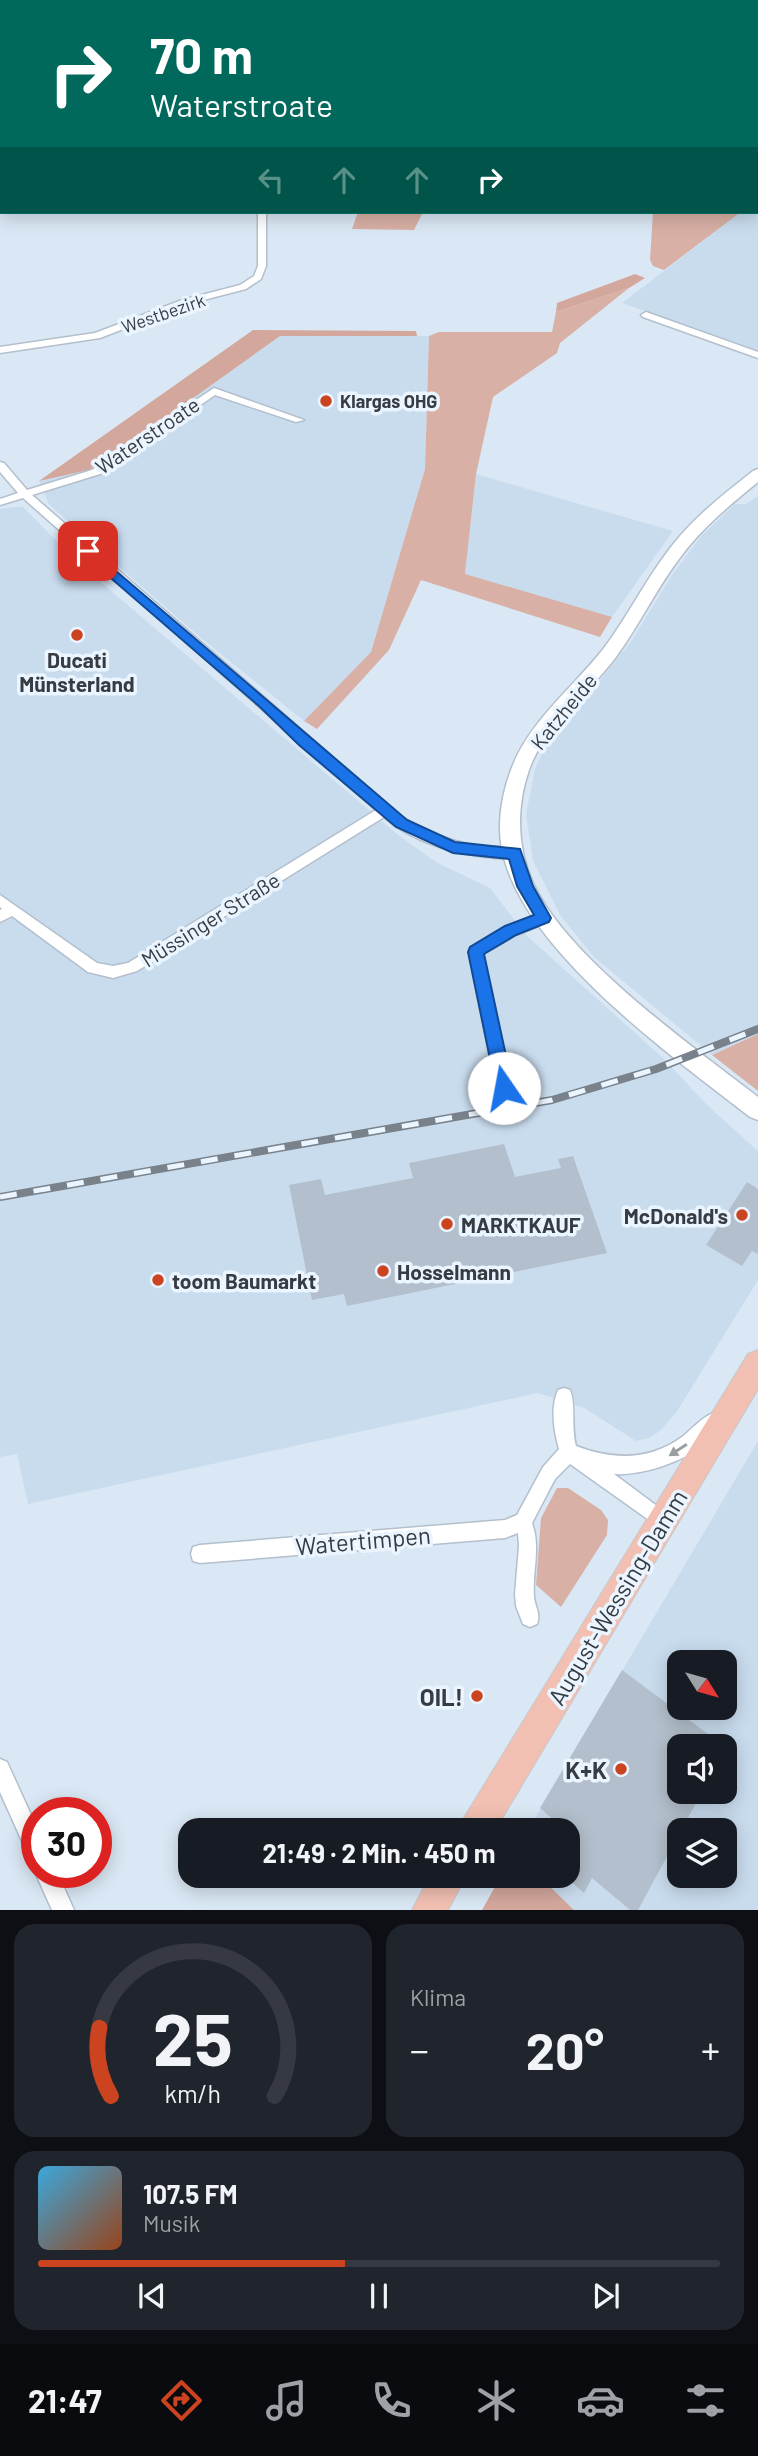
<!DOCTYPE html>
<html lang="de">
<head>
<meta charset="utf-8">
<style>
  body { margin:0; font-family:Barlow,sans-serif; background:#20242c; color:#f1f3f6; height:100vh; display:flex; flex-direction:column; font-size:26px; white-space:nowrap }
  * { box-sizing:border-box; margin:0 }
  p { font-size:23px; color:#9ea1a6 }
  .icon { flex:none; width:38px; height:38px; fill:none; stroke:currentColor; stroke-width:2; stroke-linecap:round; stroke-linejoin:round }
  .map { position:relative; height:1910px; overflow:hidden }
  .sheet { display:flex; flex-direction:column; gap:14px; padding:14px; background:#0d0f14; flex:1 }
  .sheet>* { flex:none }
  .banner { position:absolute; left:0px; top:0px; width:760px; height:214px; box-shadow:0 4px 18px #0003; background:#00695c; color:#fff; overflow:hidden }
  .needle { width:46px; rotate:127deg }
  .fabs { position:absolute; left:667px; top:1650px; display:grid; gap:14px }
  .fabs a { display:grid; place-items:center; width:70px; height:70px; border-radius:14px; background:#171b24; box-shadow:0 4px 18px #0003; font-size:35px }
  .speed { position:absolute; left:21px; top:1797px; display:flex; gap:14px; font-size:35px; font-weight:700; text-align:center }
  .speed>* { display:grid; place-content:center; width:91px; height:91px; border-radius:50%; background:#171b24; box-shadow:0 4px 18px #0003; line-height:1 }
  .speed .limit { border:10px solid #d22; background:#fff; color:#111 }
  .pin { position:absolute; display:grid; place-items:center; width:60px; height:60px; color:#fff; margin:-30px; border-radius:14px; box-shadow:0 4px 10px #0006 }
  .me { position:absolute; width:77px; margin:-38px; rotate:348deg; stroke-linejoin:round; filter:drop-shadow(0 0 5px #0008) }
  .turn { display:flex; align-items:center; gap:24px; height:147px; padding:0 35px; font-size:32px }
  .turn .icon { width:91px; height:91px; stroke-width:2.5 }
  .turn b { display:block; font-size:49px; line-height:60px }
  .lanes { display:flex; align-items:center; height:66px; padding:0 35px; background:#0003; justify-content:center; gap:35px; direction:ltr }
  .lanes .off { opacity:.35 }
  .big { font-size:52px; font-weight:700; line-height:1.1 }
  .sheet .widget { flex:1; display:flex; flex-direction:column; justify-content:center; gap:10px; min-width:0; padding:0 24px; border-radius:21px; background:#20242c }
  .sheet .dial { align-items:center; gap:0 }
  .dial svg { height:182px; overflow:visible; fill:none; stroke:#363941; stroke-width:7; stroke-linecap:round; text-anchor:middle }
  .dial text { fill:#f1f3f6; stroke:none }
  .song { display:flex; align-items:center; gap:21px }
  .cover { width:84px; height:84px; border-radius:10px; background:linear-gradient(135deg,hsl(200 70% 55%),hsl(20 70% 35%)) }
  .played { height:7px; border-radius:4px; background:linear-gradient(90deg,#cc4320 45%,#363941 45%) }
  .keys { display:flex; justify-content:space-around; direction:ltr }
  .heat { display:flex; justify-content:space-between; align-items:center; font-size:38px; direction:ltr }
  .sheet .tiles { flex:1; display:grid; gap:14px; grid-template-columns:1fr 1fr }
  .widget:last-child { grid-column:span 2 }
  .trip { position:absolute; left:178px; top:1818px; width:402px; height:70px; border-radius:21px; background:#171b24; box-shadow:0 4px 18px #0003; font-weight:700; line-height:70px; text-align:center }
  .menu { display:flex; height:112px; justify-content:space-around; align-items:center; background:#090b0e; color:#9ea1a6 }
  .menu .icon { width:49px; height:49px }
  .menu .current { color:#cc4320 }
  .menu b { font-size:32px; color:#f1f3f6 }
  .map>svg:first-child { display:block }
  .built { fill:#c9dcee; fill-rule:evenodd }
  .green { fill:#d9b0a5 }
  .forest { fill:#d3a79c }
  .building { fill:#b3bfcc }
  .lines { fill:none; stroke-linecap:round; stroke-linejoin:round }
  .street-casing { stroke:#b3bfcc; stroke-width:3 }
  .secondary-casing { stroke:#b3bfcc; stroke-width:3 }
  .primary-casing { stroke:#c7c8ca; stroke-width:2 }
  .street { fill:#fff; fill-rule:evenodd }
  .secondary { fill:#fff; fill-rule:evenodd }
  .primary { fill:#f2c0b3; fill-rule:evenodd }
  .rail-casing { stroke:#79818a; stroke-width:8 }
  .rail { stroke:#eaf5ff; stroke-width:5; stroke-dasharray:17; stroke-linecap:butt }
  .oneway { fill:#9b9ea0 }
  .route { fill:#1a73e8; stroke:#114b97; stroke-width:2 }
  .poi-dot { fill:#cc4320; stroke:#eaf5ff; stroke-width:2.5 }
  .labels { text-anchor:middle; dominant-baseline:central; stroke-width:7; stroke-linejoin:round; paint-order:stroke }
  .far-street-label { font-size:18px; fill:#373c42; stroke:#eaf5ff }
  .far-poi-label { font-size:18px; font-weight:bold; fill:#373c42; stroke:#eaf5ff; text-anchor:start }
  .street-label { font-size:21px; fill:#373c42; stroke:#eaf5ff }
  .poi-label { font-size:21px; font-weight:bold; fill:#373c42; stroke:#eaf5ff; text-anchor:start }
  .near-street-label { font-size:24px; fill:#373c42; stroke:#eaf5ff }
  .near-poi-label { font-size:24px; font-weight:bold; fill:#373c42; stroke:#eaf5ff; text-anchor:end }
</style>
</head>
<body>
<div class="map">
<svg width="758" height="1910" viewBox="0 0 758 1910">
  <rect width="100%" height="100%" fill="#dae8f5"/>
  <path class="built" d="M758 204V351L622 303 741 212H758Z
    M280 336H429L425 469 371 652 304 721 200 637 95 546 49 504 39 481 89 470 140 436Z
    M476 474 531 490 673 531 612 617 465 575Z
    M758 496V1034L712 1055 594 957 560 915 533 861 526 814 535 769 546 746 630 643 672 575 702 535 735 504H746Z
    M16 507H23L77 562 397 834 436 862 490 888 527 936 663 1058 708 1106 758 1151V1280L676 1413 660 1431 649 1438 636 1441 584 1408 538 1393 28 1504 17 1454 0 1457V509Z
    M758 1441V1910H574L539 1876H569V1830H528ZM679 1662H724V1708H679ZM679 1746H724V1792H679ZM679 1830H724V1876H679Z"/>
  <path class="green" d="M358 212H423L414 230 352 229Z
    M653 212H741L664 270 653 266 650 260Z
    M629 288 560 343 557 353 493 397 476 474 465 574 612 617 600 637 421 580 389 650 317 729 304 721 371 652 425 469 429 336 439 332H552L556 312Z
    M758 1034V1091L712 1055Z
    M557 1488H568L601 1510 608 1520 607 1535 561 1607 536 1585 541 1518Z"/>
  <path class="forest" d="M635 274 645 278 629 288 556 312 557 303Z
    M253 330 416 331 417 336H280L140 436 89 470 39 481Z
    M501 1876H539L574 1910H482Z"/>
  <path class="building" d="M504 1144 515 1177 561 1168 558 1159 573 1156 607 1253 347 1306 344 1294 312 1300 289 1185 321 1179 325 1195 413 1178 409 1163Z
    M747 1182 758 1189V1254L752 1251 742 1266 706 1245Z
    M622 1670 724 1746H679V1792H702L638 1910H630L592 1878 584 1893 569 1880V1830H551L556 1822 540 1808Z"/>
  <g class="lines">
    <defs>
      <path id="street" d="M258 212H266V266L261 279 246 289 188 304 100 338 0 353V347L95 333 182 300 240 285 254 276 258 266Z
        M646 312 758 352V358L643 317 641 315Z
        M214 388 304 420 296 422 215 395 100 474 32 495 399 815C424 831 450 842 480 846 492 848 514 844 522 853 516 860 505 858 496 858 457 855 414 843 384 817L137 971 113 978 88 972 12 916 0 922V910L2 909 0 907V895L97 963 113 966 128 963 376 810 23 498 0 505V499L18 493 0 472V462L4 463 27 490 92 470Z
        M543 913 548 914 550 918 548 922 516 935 483 954 512 1088 509 1092 504 1094 499 1092 496 1088 469 952 471 948 506 927Z
        M564 1388 570 1390C576 1404 571 1427 576 1446 613 1460 649 1461 682 1437 692 1429 701 1418 713 1413L719 1416 722 1422C708 1455 648 1476 614 1474L669 1515 672 1521 669 1527 663 1530 570 1464 555 1479 532 1523C541 1548 532 1571 534 1597 535 1607 541 1614 537 1624L530 1627 523 1624 516 1606 515 1594 519 1546 518 1533 505 1538 200 1563 193 1561 191 1554 193 1547 200 1545 505 1520 517 1515 543 1467 559 1449C554 1431 550 1408 558 1390Z
        M0 1759 7 1762 37 1828V1862L30 1859 0 1792Z
        M37 1869V1872H57L74 1910H52L35 1872Z"/>
      <path id="secondary" d="M758 469V482C731 504 703 527 682 555 657 587 640 624 616 657 588 694 545 725 529 770 516 807 517 848 533 883 567 958 692 1046 758 1097V1120L750 1117C673 1057 520 948 502 849 497 823 502 794 511 770 528 722 573 688 604 648 628 616 646 579 671 547 694 517 724 494 753 471Z"/>
      <path id="primary" d="M758 1350V1389L495 1830H459L464 1818 748 1354Z
        M430 1876H466L448 1910H412Z"/>
    </defs>
    <use href="#street" class="street-casing"/>
    <use href="#secondary" class="secondary-casing"/>
    <use href="#primary" class="primary-casing"/>
    <use href="#street" class="street"/>
    <use href="#secondary" class="secondary"/>
    <use href="#primary" class="primary"/>
    <defs>
      <path id="rail" d="M0 1197 552 1100 656 1069 758 1029"/>
    </defs>
    <use href="#rail" class="rail-casing"/>
    <use href="#rail" class="rail"/>
  </g>
  <defs><path id="oneway-solid" d="M-6-.8H1V-3.2L6.5 0L1 3.2V.8H-6Z" transform="scale(1.75)"/></defs>
  <use class="oneway" href="#oneway-solid" transform="translate(678 1450) rotate(147)"/>
  <path class="route" d="M88 547 407 820 455 842 520 849 533 886 551 918 549 922 516 935 484 954 513 1088 510 1093H498L496 1088 468 952 470 947 505 926 534 915 517 886 509 859 453 853 396 827 299 745 260 707 83 554V548Z"/>
  <g class="poi-dot">
    <circle cx="326" cy="401" r="7"/>
    <circle cx="77" cy="635" r="7"/>
    <circle cx="742" cy="1215" r="7"/>
    <circle cx="447" cy="1224" r="7"/>
    <circle cx="383" cy="1271" r="7"/>
    <circle cx="158" cy="1280" r="7"/>
    <circle cx="477" cy="1696" r="7"/>
    <circle cx="621" cy="1769" r="7"/>
  </g>
  <g class="labels">
    <g class="far-street-label">
      <text transform="translate(163 313) rotate(-19)">Westbezirk</text>
    </g>
    <g class="far-poi-label">
      <text x="340" y="401">Klargas OHG</text>
    </g>
    <g class="street-label">
      <text transform="translate(147 435) rotate(-34)">Waterstroate</text>
      <text transform="translate(563 711) rotate(-51)">Katzheide</text>
      <text transform="translate(210 919) rotate(-32)">Müssinger Straße</text>
    </g>
    <g class="poi-label">
      <text x="77" y="659" text-anchor="middle">Ducati<tspan x="77" dy="24">Münsterland</tspan></text>
      <text x="728" y="1215" text-anchor="end">McDonald's</text>
      <text x="461" y="1224">MARKTKAUF</text>
      <text x="397" y="1271">Hosselmann</text>
      <text x="172" y="1280">toom Baumarkt</text>
    </g>
    <g class="near-street-label">
      <text transform="translate(363 1540) rotate(-5)">Watertimpen</text>
      <text transform="translate(617 1597) rotate(-59)">August-Wessing-Damm</text>
    </g>
    <g class="near-poi-label">
      <text x="463" y="1696">OIL!</text>
      <text x="607" y="1769">K+K</text>
    </g>
  </g>
</svg>
<div class="fabs">
<a><svg class="needle" viewBox="-14 -14 28 28"><path d="M0-13l5 13h-10z" fill="#e53935"/><path d="M0 13l5-13h-10z" fill="#9ea1a6"/></svg></a>
<a><svg class="icon" aria-label="sound" viewBox="0 0 24 24"><path d="M4 9h4l5-4v14l-5-4H4zM17 9q2 3 0 6"/></svg></a>
<a><svg class="icon" aria-label="layers" viewBox="0 0 24 24"><path d="M12 4l9 5-9 5-9-5zM3 14l9 5 9-5"/></svg></a>
</div>
<div class="speed"><div class="limit">30</div></div>
<div class="pin" style="left:88px;top:551px;background:#d93025"><svg class="icon" aria-label="arrive" viewBox="0 0 24 24"><path d="M6 21V4h12l-3 4 3 4H6"/></svg></div>
<svg class="me" style="left:504px;top:1088px" viewBox="-20 -20 40 40"><circle r="19" fill="#fff"/><path d="M0-13L10 11 0 6-10 11z" fill="#1a73e8"/></svg>
<div class="trip">21:49 · 2 Min. · 450 m</div>
<div class="banner">
<div class="turn"><svg class="icon" aria-label="right" viewBox="0 0 24 24"><path d="M7 20v-9h11M14 6l5 5-5 5"/></svg><div><b>70 m</b>Waterstroate</div></div>
<div class="lanes"><svg class="icon off" aria-label="left" viewBox="0 0 24 24"><path d="M17 20v-9H6M10 6l-5 5 5 5"/></svg><svg class="icon off" aria-label="ahead" viewBox="0 0 24 24"><path d="M12 20V5M6 11l6-6 6 6"/></svg><svg class="icon off" aria-label="ahead" viewBox="0 0 24 24"><path d="M12 20V5M6 11l6-6 6 6"/></svg><svg class="icon" aria-label="right" viewBox="0 0 24 24"><path d="M7 20v-9h11M14 6l5 5-5 5"/></svg></div>
</div>
</div>
<section class="sheet">
<div class="tiles">
<div class="widget dial"><svg viewBox="0 0 100 80">
<path d="M14 69A42 42 0 1 1 86 69"/>
<path d="M14 69A42 42 0 0 1 9 39" stroke="#cc4320"/>
<text x="50" y="56" font-size="32" font-weight="700">25</text>
<text x="50" y="72" font-size="11">km/h</text>
</svg></div>
<div class="widget"><p>Klima</p>
<div class="heat"><a>−</a><b class="big">20°</b><a>+</a></div>
</div>
<div class="widget">
<div class="song"><i class="cover"></i><div><b>107.5 FM</b><p>Musik</p></div></div>
<div class="played"></div>
<div class="keys"><svg class="icon" aria-label="previous" viewBox="0 0 24 24"><path d="M18 5L8 12l10 7zM5 5v14"/></svg><svg class="icon" aria-label="pause" viewBox="0 0 24 24"><path d="M8 5v14M16 5v14"/></svg><svg class="icon" aria-label="next" viewBox="0 0 24 24"><path d="M6 5l10 7-10 7zM19 5v14"/></svg></div>
</div>
</div>
</section>
<nav class="menu">
<b>21:47</b>
<svg class="icon current" aria-label="directions" viewBox="0 0 24 24"><path d="M12 3l9 9-9 9-9-9zM9 14v-3h6M13 9l2 2-2 2"/></svg>
<svg class="icon" aria-label="music" viewBox="0 0 24 24"><path d="M9 18V5l10-2v13"/><circle cx="6" cy="18" r="3"/><circle cx="16" cy="16" r="3"/></svg>
<svg class="icon" aria-label="phone" viewBox="0 0 24 24"><path d="M5 4h4l2 5-3 2q2 4 5 5l2-3 5 2v4C11 20 4 13 5 4z"/></svg>
<svg class="icon" aria-label="climate" viewBox="0 0 24 24"><path d="M12 3v18M4 7l16 10M4 17L20 7"/></svg>
<svg class="icon" aria-label="car" viewBox="0 0 24 24"><path d="M5 17H2v-5l4-1 3-4h7l3 4 3 1v5h-3M9 17h6M6 11h13"/><circle cx="7" cy="17" r="2"/><circle cx="17" cy="17" r="2"/></svg>
<svg class="icon" aria-label="filters" viewBox="0 0 24 24"><path d="M4 7h16M4 17h16"/><circle cx="9" cy="7" r="2"/><circle cx="15" cy="17" r="2"/></svg>
</nav>
</body>
</html>
